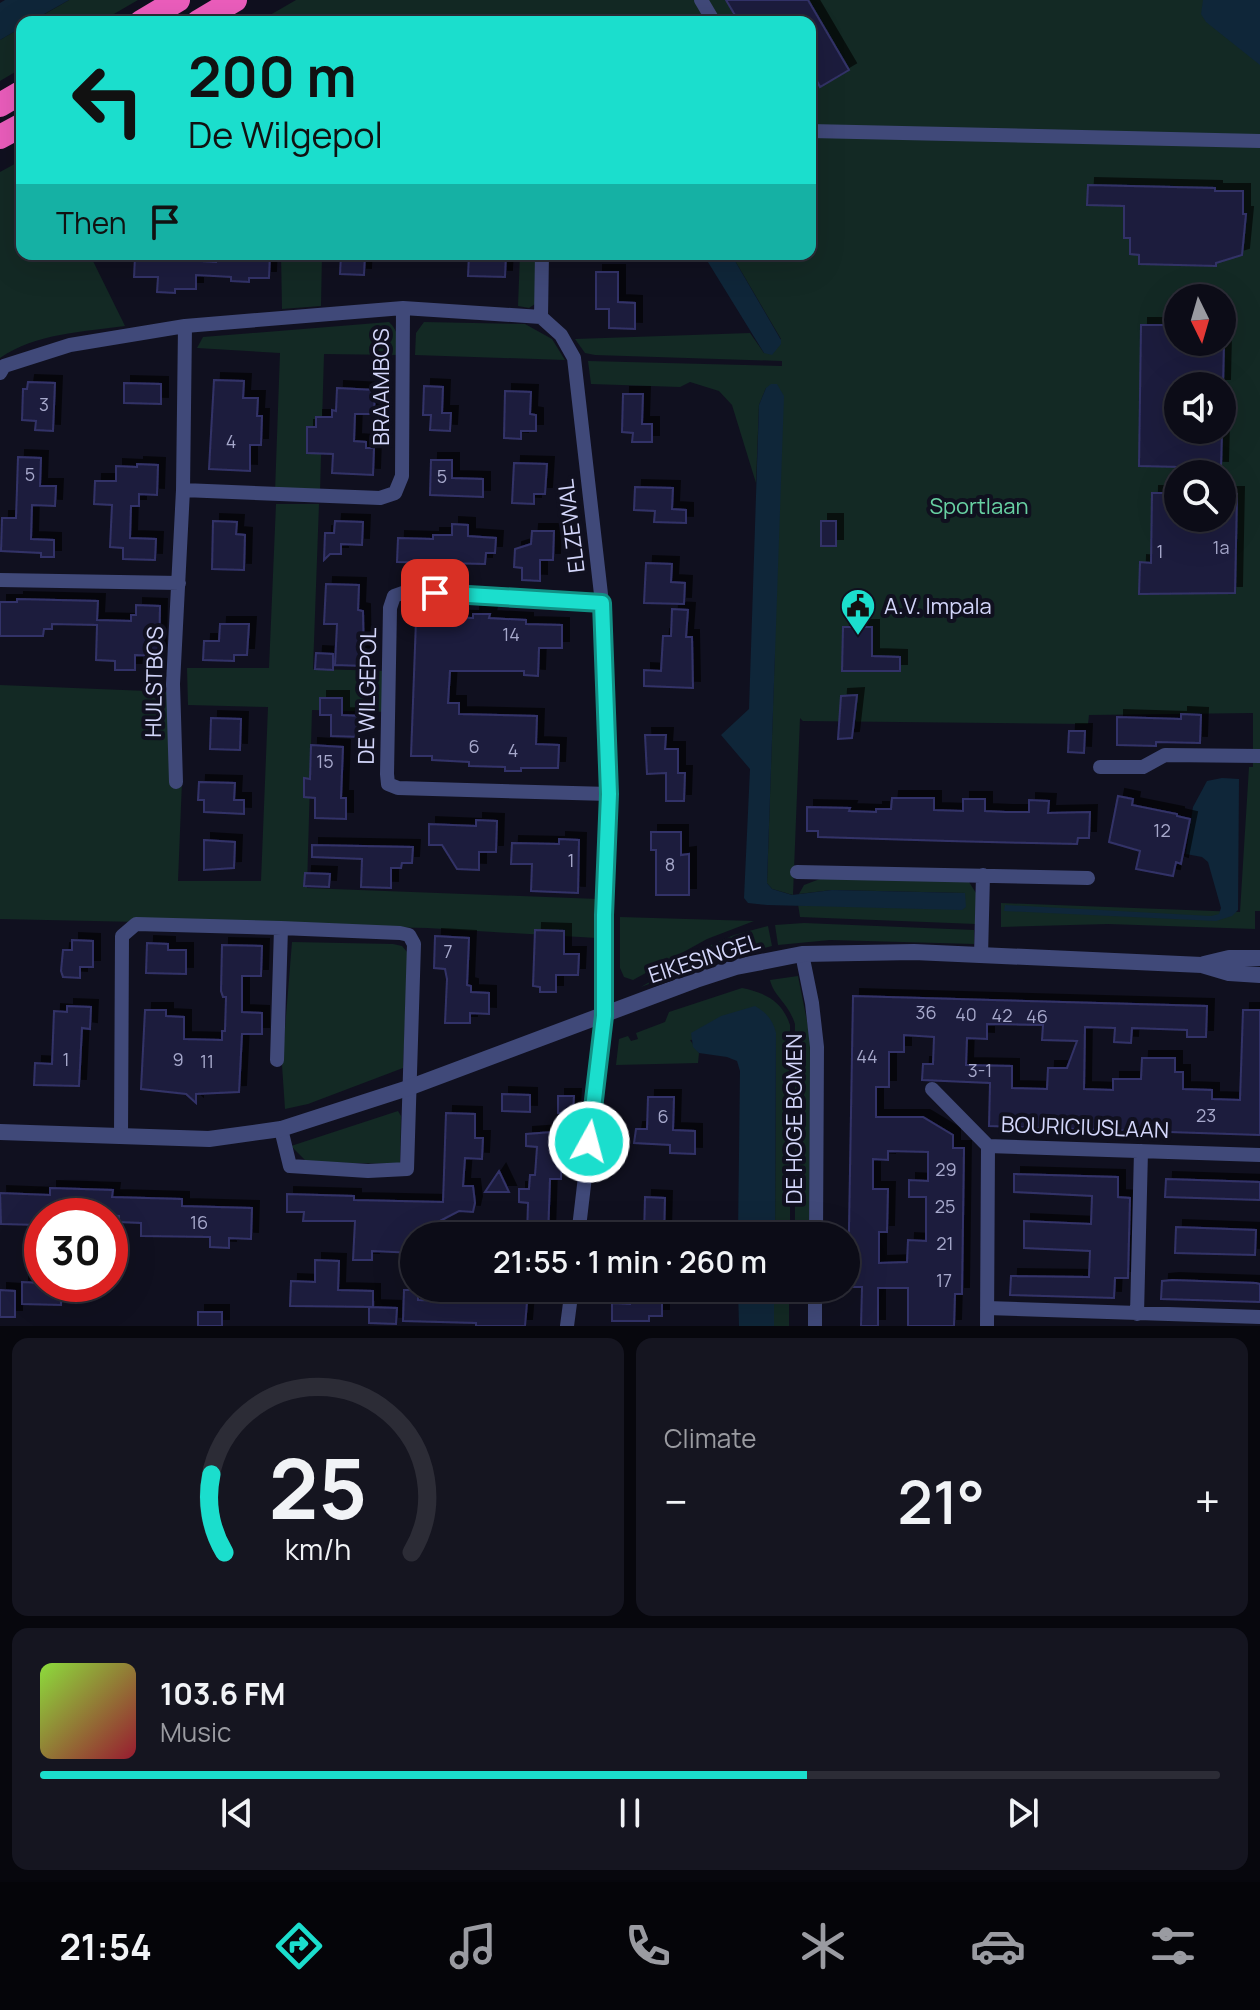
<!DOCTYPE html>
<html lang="en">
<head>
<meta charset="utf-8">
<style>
  body { margin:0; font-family:Manrope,sans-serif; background:#151520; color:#f1f3f6; height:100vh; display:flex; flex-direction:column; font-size:30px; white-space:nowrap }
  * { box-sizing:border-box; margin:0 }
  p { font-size:26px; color:#9a9ba1 }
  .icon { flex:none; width:44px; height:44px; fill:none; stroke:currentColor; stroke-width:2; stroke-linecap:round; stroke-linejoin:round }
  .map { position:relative; height:1326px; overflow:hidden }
  .side { display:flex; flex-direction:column; gap:12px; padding:12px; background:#07070d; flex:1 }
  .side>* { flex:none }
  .top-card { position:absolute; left:16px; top:16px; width:800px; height:244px; border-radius:16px; box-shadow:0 8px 32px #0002,0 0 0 2px #2c2c36; background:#1bdecd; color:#111; overflow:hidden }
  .needle { width:52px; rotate:175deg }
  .buttons { position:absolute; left:1164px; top:284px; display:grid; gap:16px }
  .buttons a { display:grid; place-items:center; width:72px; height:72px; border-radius:50%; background:#0c0c17; box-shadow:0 8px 32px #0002,0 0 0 2px #2c2c36; font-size:40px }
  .speed { position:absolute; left:24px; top:1198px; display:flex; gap:16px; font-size:40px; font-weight:700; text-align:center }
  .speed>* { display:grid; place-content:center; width:104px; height:104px; border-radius:50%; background:#0c0c17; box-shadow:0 8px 32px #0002,0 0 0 2px #2c2c36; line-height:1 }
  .speed .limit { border:12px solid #d22; background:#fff; color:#111 }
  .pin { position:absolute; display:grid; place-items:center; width:68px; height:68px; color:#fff; margin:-34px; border-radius:16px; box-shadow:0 4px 12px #0006 }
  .me { position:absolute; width:88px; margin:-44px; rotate:7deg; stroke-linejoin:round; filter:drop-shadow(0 0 6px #0008) }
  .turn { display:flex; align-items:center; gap:28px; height:168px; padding:0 40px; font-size:36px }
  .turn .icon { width:104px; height:104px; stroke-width:2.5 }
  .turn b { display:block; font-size:56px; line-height:68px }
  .then { display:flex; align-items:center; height:76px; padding:0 40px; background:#0003; gap:16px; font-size:30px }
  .big { font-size:60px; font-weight:600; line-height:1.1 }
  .side .card { flex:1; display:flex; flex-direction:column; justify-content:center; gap:12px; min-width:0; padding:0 28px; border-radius:16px; background:#151520 }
  .side .dial { align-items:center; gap:0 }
  .dial svg { height:208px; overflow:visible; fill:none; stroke:#2c2c36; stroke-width:7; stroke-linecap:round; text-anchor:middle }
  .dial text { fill:#f1f3f6; stroke:none }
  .song { display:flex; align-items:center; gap:24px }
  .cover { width:96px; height:96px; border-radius:12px; background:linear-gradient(135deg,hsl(90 70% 55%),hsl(350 70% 35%)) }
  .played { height:8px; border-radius:4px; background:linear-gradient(90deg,#1bdecd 65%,#2c2c36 65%) }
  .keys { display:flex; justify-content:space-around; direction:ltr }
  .heat { display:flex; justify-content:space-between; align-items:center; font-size:44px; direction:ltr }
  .side .tiles { flex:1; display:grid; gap:12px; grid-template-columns:1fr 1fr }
  .card:last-child { grid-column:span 2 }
  .trip { position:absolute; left:400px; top:1222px; width:460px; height:80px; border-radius:40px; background:#0c0c17; box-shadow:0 8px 32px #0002,0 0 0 2px #2c2c36; font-weight:600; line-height:80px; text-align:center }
  .menu { display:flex; height:128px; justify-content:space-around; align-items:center; background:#050509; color:#9a9ba1 }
  .menu .icon { width:56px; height:56px }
  .menu .on { color:#1bdecd }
  .menu b { font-size:36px; color:#f1f3f6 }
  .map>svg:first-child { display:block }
  .green { fill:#132924; fill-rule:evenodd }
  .water { fill:#0f2639 }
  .building { fill:#1e1e3e; stroke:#333367; stroke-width:2; fill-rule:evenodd; filter:url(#shadow) }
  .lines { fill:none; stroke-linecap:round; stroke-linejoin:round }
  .minor { stroke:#404979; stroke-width:14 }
  .tertiary { stroke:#404979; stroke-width:16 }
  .motorway { stroke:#eb5dbc; stroke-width:24 }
  .route-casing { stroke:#129085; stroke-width:20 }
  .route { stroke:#1bdecd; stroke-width:14 }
  .labels { text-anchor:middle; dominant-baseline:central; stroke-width:8; stroke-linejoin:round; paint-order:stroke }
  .number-label { font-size:18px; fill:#a6a8cb }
  .street-label { font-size:22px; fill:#d3d6fa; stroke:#10101f }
  .park-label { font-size:22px; fill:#68d1a3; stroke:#10101f }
  .poi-label { font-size:22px; fill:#d3d6fa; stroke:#10101f; text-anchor:start }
</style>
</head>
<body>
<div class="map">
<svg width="1260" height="1326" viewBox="0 0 1260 1326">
  <defs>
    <filter id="shadow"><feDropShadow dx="7" dy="-7" stdDeviation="0" flood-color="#0009"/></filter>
  </defs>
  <rect width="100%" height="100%" fill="#10101f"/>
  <path class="green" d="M69 0H138L100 22H31Z
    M296 0H1260V911H1255V929L1108 924 1001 927V903L1240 912 1249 767H1253V713L1089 715 1088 724 803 721 800 718 793 895 772 889 767 883 775 647 766 388 759 405 756 483 732 405 719 391 690 382 680 387 591 384 588 361 782 366V361L595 355 585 353 575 339 750 333 764 353 781 339 731 254H810V22H258ZM1178 298H1222V342H1178ZM1178 386H1222V430H1178ZM1178 474H1222V518H1178Z
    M22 27V68L0 81V40Z
    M22 160V254H99L92 259 125 326C83 332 36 333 0 358V172Z
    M281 254H322L321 306 282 309Z
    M520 254H535V304L529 308 518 306Z
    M389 322C399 331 399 342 400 355L324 354 320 492H275L280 353 197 348 203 337Z
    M424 322 525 324 552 339 565 360 415 355 416 333Z
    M276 504H319L313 669 388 671V712L312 710 307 888 598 899 597 938 427 928 0 919V685L172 692 182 781 178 881H261L268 707 188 705 187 668H269Z
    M825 877 969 882 976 893V924L800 917 798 904 962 909 965 893 832 890 799 894 804 885Z
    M620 917 754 921 707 939 633 980 624 977 620 968Z
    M804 923 974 930V944L830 940 778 945 775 925Z
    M768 926 772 946 711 961 641 987 711 945 734 935Z
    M292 942 393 944 402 946 408 953 403 1068 308 1104 285 1109 282 1065Z
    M798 976 810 1036 809 1236H795V1024C788 1002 774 997 770 980Z
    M742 988C766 993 782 1001 790 1025V1236H775L776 1033 690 1040 699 1053 698 1063 616 1065 619 1039 628 1036 631 1041 638 1039 636 1033 665 1022 669 1012Z
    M398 1111 401 1116 400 1164 307 1162 291 1146Z
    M774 1288H789V1326H774Z"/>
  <path class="water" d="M5 0H69L30 22H22V27L0 40V3Z
    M1203 0H1260V65L1206 22 1201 14Z
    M703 254H731L781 340V344L772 355 764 353Z
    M771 384H777L784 396 767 883 772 889 792 895 832 890 965 893 966 907 962 910 767 905 748 903 744 898 750 769 721 735 749 709 759 405 766 388Z
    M1222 778 1239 779 1238 910 1232 916 1216 921 1004 911 1005 905 1211 916 1219 914 1221 908 1208 862 1202 857 1186 854 1193 807 1207 781Z
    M755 1006C766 1012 773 1020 776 1033L775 1236H738L740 1071 737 1061 727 1057 699 1053 693 1047 691 1033 721 1016Z
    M738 1288H774V1326H739Z"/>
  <path class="building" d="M726 0H808L849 70 820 87 818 83 810 88V22H739Z
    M1088 185 1215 188V191H1243V214H1246L1242 255 1216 263V266L1139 264V255L1130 254V238H1124V206L1087 205Z
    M216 254H270L269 278H249V282L231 281V277L196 275V289H175V293L157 292 158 277H134L135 257 216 262Z
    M341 254H365L364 275 340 274Z
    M469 254H506L505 277 468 276Z
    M596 272H618V302L635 303V329L609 328V309H596Z
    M1141 325H1178V342H1224L1223 386H1178V430H1222L1221 468 1139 466Z
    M214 380 244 381 243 398H258L257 416H262L261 445H250V471L209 469Z
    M28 382 55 383 53 431 35 430 36 421 22 420 23 389H27Z
    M124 383 161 384V404L124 403Z
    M424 386 443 387 442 413H451L450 431 430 430 431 415H423Z
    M337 388 375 390 374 414H355L354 441 366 442V448H374L373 475 332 473 333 454 307 453V427H316V417H332V410L336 411Z
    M505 391 531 392 530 414 536 415V431H521V439L504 438Z
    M623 394H643L642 424H652V442H632L633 433 622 432Z
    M18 457 41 458 40 486H56L55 506 32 505 31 539 54 540V557H41V553L1 551 2 518H16Z
    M431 460H452V478L483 479V497L430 495Z
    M514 463 547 464 545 494H534V504L512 503Z
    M137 464 158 465 157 495 139 494V506H131L130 538 156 539 155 560 123 559V548L110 547 112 505 94 504 95 481H116V466L137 467Z
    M635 487 673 488 672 509 686 510V523L654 522 655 511 634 510Z
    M1152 493H1178V518H1222V494H1237L1235 593 1139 594 1140 562 1151 563Z
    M213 521 237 522 236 534 245 535 244 570 212 569Z
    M335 521 363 522 362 545 341 544V554H330L324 560 325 533H334Z
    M821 521H836V546H821Z
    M452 524 468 525V536L496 538 495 553H486L485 564 397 562 398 538 433 539V535H452Z
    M532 531H554L553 560H540V581L522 580V568L514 567 515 549 531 544Z
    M646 563 672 564 671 582 685 583 684 604 644 603Z
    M326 584 359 585 358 610 363 611 364 666 335 665 337 624H324Z
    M17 599 98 601 97 620 131 621V615H136V605L160 606 159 656 135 655V670H115V661L96 660 97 625 52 624V629H44L43 636H0V602H17Z
    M672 609 688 610 686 637H692L693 688 644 686V670L661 671 663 636H671Z
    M473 614H490L489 618 526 620V624L562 625V648H539L538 676 524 675V671H450L448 703H459V714L537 716 536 744 559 745 558 768H521V771H505V767L469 766V762L432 760V756H411L416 620 436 621 437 617 473 618Z
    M220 624H249L247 655H234V661L203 660 204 641H219Z
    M843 627H872V656L900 657V671H842Z
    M316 653 333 654V670L315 669Z
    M857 695 852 738 838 739 841 696Z
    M320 698H342V715L362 716 361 737 331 736V715H320Z
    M1181 714 1201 715 1200 743 1156 742V746L1117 745V717L1181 719Z
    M211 718 241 719 240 750 210 749Z
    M1069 731H1085L1084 753 1068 752Z
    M645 735H666L665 749H678V773H685L684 801H666V773L647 774Z
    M311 745 343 747 341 798H346V819L315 818V798L304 797V778L310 779Z
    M199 782 235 783 234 800H244V814L204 812V800H198Z
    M1118 796 1133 799 1132 805 1177 814V816L1190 819 1181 864 1176 862 1173 876 1136 869 1140 851 1109 842Z
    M892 798H934V810L963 811V799H985V811L1006 812H1029V800L1049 801 1048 813 1090 812 1089 838H1078L1077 844 948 841 818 837V831H807V807L850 808 849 811 876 812V809H891Z
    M476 820 497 821 496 852H479V870L457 869 442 845H429V824L476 826Z
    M651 832H681V855L689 854V895H656V850H651Z
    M559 839 579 840 578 893 531 891 532 864H511L512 843 559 844Z
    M204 840 235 842 234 868 204 870Z
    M312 845 413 847 412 863H402L401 868H391V888L361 887 362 859 312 857Z
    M305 873 330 874 329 887 304 886Z
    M535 930 564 931V954H579L578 975H556V992H540V987L533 986Z
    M435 936 469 938 467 985 471 986V992L489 993V1014L470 1013V1023H445L447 979 445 969 434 968Z
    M72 940 93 941V967H80V978L63 977 61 971 63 950H72Z
    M147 943 168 944V950H186V974L146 973Z
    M222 945 262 946 261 976H242V1012L262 1013V1034H242L239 1092 196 1094V1103L186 1094 141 1089 145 1010H166V1016L184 1017V1039L222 1040V1031H225L226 997H223L221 991Z
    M853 996 1207 1006 1206 1037H1187V1030L1132 1028 1131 1043 1114 1042 1115 1028 1085 1027 1084 1089 1113 1090V1079H1141L1142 1058H1175V1072H1183V1089L1212 1090V1099L1240 1100 1243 1010H1260V1135L989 1126 990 1083 922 1080 923 1064H933L934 1037 904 1035V1052H889V1087H876V1117H923L953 1135V1148H964L962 1294H955L954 1326H908V1288H878V1326H861L862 1287H848ZM987 1024 1043 1025 1042 1040 1077 1041 1067 1068H1048L1047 1089 1012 1088V1066L966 1065 967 1038 987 1039ZM888 1151 928 1152V1181L909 1180V1197H926V1241L908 1240 907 1262 879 1263V1232H887L888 1189H873V1159L888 1160Z
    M67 1006 91 1007 90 1029 82 1028 79 1086 34 1085 35 1063 52 1064 54 1011 67 1012Z
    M502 1094 530 1095V1112L502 1111Z
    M558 1096H574L573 1113H558Z
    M648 1097H674L673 1130 695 1131V1154L670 1153V1145L634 1143 636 1129H647Z
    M446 1113 475 1114V1138H483L482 1159 465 1158 463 1186H473L475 1203 473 1212 459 1211 438 1222 437 1231H415L414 1253 372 1251V1260H353L355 1221H303L304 1212H287V1194L354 1196V1200L443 1202Z
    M552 1132 551 1151 562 1152 561 1179H550L548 1236H527L528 1203 519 1202V1189H529L530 1175H535L537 1147 526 1146V1134Z
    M499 1171 509 1192H485Z
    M1014 1174 1118 1177V1197L1130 1198 1128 1278H1115L1114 1298 1010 1295 1011 1276 1089 1277 1090 1251 1024 1248V1221L1091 1224 1092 1196 1014 1192Z
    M1166 1179 1260 1182V1200L1165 1197Z
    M50 1188 113 1190 112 1197 182 1199V1206L252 1208 251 1239 229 1238V1248L210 1247V1237L141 1236V1223L119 1222V1216L42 1213 39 1225 1 1224 0 1193 50 1195Z
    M645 1197 665 1198 664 1236H644Z
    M1176 1227 1256 1230 1255 1255 1175 1253Z
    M315 1260 339 1261 338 1290 373 1291V1307L290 1306 291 1281 315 1282Z
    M1172 1280 1256 1283 1260 1284V1302L1161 1299 1162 1281Z
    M22 1282 62 1284 61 1305 22 1304Z
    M456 1288H478V1293L488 1303 527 1302 525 1326H476V1323L403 1321 404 1290H418V1300L455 1301Z
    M630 1288H649V1293L662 1294V1316H649V1321H612V1303L630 1304Z
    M0 1290 15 1291V1317H0Z
    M369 1307 397 1308 396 1324 369 1323Z
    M198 1312H222V1326H198Z"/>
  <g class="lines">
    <path class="minor" d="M701 0 714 22
      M810 131 1260 141
      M542 254 541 317 561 335 574 358 602 603 609 794 604 915V1016L578 1236
      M0 373 4 366 70 345 185 326
      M183 490 380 498 395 493 402 476 403 308
      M0 580 179 583
      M602 603 408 591 394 596 390 608 387 774 388 784 398 788 609 794
      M1100 767H1143L1165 755 1260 756
      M176 782 173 684 183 490 185 326 403 308 541 317
      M797 872 1088 878
      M802 954 812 1003 817 1047 816 1236
      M981 956 983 875
      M932 1089 988 1146 1260 1155
      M281 1129 290 1166 368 1171 407 1169 414 944 409 935 400 933 281 928
      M121 1137 122 936 136 924 281 928 277 1060
      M987 1308 1260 1317
      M1137 1314 1141 1151
      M567 1326 572 1288
      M815 1326V1288
      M987 1326 988 1146"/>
    <path class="tertiary" d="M1204 964 1229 958H1260
      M0 1132 209 1139 281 1129 408 1088 696 980 736 967 802 954 914 952 1202 965 1229 973 1260 975"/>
    <path class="motorway" d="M141 22 178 0
      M198 22 235 0
      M0 105 22 92
      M0 137 22 125"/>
  </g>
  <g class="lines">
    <defs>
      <path id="route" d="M435 593 602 603 609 794 604 915V1016L589 1142"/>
    </defs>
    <use href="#route" class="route-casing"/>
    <use href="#route" class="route"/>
  </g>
  <defs>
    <symbol id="civic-pin" viewBox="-11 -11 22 30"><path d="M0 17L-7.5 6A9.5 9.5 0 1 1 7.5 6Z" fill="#1bdecd" stroke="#10101f"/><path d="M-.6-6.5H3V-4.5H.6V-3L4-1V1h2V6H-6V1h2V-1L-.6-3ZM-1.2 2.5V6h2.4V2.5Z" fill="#111"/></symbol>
  </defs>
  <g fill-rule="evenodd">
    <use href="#civic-pin" x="838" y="586" width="40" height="54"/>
  </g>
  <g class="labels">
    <g class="number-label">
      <text x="44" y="404">3</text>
      <text x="231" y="441">4</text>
      <text x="30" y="474">5</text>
      <text x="442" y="476">5</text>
      <text x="1221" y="547">1a</text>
      <text x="1160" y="551">1</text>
      <text x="511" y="634">14</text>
      <text x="474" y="746">6</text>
      <text x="513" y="750">4</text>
      <text x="325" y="761">15</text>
      <text x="1162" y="830">12</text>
      <text x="571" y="860">1</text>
      <text x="670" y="864">8</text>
      <text x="448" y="951">7</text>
      <text x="926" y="1012">36</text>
      <text x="966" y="1014">40</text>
      <text x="1002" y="1015">42</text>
      <text x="1037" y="1016">46</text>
      <text x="867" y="1056">44</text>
      <text x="66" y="1059">1</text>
      <text x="178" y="1059">9</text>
      <text x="207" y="1061">11</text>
      <text x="980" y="1070">3-1</text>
      <text x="1206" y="1115">23</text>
      <text x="663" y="1116">6</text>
      <text x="946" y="1169">29</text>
      <text x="945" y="1206">25</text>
      <text x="199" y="1222">16</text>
      <text x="945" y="1243">21</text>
      <text x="944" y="1280">17</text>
    </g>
    <g class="street-label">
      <text transform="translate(381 387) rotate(-90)">BRAAMBOS</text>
      <text transform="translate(571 526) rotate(-97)">ELZEWAL</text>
      <text transform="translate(154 682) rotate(-89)">HULSTBOS</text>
      <text transform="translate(367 696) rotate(-89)">DE WILGEPOL</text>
      <text transform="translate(704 958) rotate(-18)">EIKESINGEL</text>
      <text transform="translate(794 1119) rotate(-90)">DE HOGE BOMEN</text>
      <text transform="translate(1085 1127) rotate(2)">BOURICIUSLAAN</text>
    </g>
    <g class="park-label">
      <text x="979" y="506">Sportlaan</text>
    </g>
    <g class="poi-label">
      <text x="884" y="606">A.V. Impala</text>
    </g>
  </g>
</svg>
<div class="buttons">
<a><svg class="needle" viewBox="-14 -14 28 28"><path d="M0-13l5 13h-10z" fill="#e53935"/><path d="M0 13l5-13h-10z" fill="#9a9ba1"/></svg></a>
<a><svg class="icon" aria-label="sound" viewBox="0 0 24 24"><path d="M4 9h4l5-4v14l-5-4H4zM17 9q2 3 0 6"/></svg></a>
<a><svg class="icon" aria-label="search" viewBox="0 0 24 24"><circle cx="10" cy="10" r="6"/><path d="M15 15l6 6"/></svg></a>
</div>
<div class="speed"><div class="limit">30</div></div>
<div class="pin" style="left:435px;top:593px;background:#d93025"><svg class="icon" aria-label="arrive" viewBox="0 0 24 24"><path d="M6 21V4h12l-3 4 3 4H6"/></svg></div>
<svg class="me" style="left:589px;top:1142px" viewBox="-20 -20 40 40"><circle r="17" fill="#1bdecd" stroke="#fff" stroke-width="3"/><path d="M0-11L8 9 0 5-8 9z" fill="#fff"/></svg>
<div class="trip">21:55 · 1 min · 260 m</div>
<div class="top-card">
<div class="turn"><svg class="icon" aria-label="left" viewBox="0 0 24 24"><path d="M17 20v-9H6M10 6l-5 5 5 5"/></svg><div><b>200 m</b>De Wilgepol</div></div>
<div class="then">Then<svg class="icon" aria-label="arrive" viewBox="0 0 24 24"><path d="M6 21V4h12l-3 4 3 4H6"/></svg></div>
</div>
</div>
<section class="side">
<div class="tiles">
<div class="card dial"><svg viewBox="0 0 100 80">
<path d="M14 69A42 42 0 1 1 86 69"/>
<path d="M14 69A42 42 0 0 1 9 39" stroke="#1bdecd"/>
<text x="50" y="56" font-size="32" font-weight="700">25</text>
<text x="50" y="72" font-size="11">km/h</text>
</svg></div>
<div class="card"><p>Climate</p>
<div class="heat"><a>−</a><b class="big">21°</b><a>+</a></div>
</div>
<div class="card">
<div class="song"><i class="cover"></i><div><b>103.6 FM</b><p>Music</p></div></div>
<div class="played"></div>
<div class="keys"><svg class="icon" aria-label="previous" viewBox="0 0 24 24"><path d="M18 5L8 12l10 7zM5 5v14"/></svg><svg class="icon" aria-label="pause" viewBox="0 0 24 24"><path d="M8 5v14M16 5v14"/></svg><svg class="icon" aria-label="next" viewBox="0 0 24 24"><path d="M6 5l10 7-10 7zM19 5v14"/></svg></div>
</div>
</div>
</section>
<nav class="menu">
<b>21:54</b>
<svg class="icon on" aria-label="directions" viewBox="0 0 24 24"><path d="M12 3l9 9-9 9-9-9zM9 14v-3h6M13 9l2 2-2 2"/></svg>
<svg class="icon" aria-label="music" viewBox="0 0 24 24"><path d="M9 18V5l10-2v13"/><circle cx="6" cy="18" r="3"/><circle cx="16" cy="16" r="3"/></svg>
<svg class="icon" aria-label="phone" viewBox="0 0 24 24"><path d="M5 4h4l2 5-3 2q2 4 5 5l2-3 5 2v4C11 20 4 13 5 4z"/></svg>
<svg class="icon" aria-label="climate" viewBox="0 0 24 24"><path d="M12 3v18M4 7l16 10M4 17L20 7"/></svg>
<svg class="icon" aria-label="car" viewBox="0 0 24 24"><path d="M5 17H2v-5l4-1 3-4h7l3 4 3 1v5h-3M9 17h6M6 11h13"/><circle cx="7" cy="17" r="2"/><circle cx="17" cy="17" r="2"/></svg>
<svg class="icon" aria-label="filters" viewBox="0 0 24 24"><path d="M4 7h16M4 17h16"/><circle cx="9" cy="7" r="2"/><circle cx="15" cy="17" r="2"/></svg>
</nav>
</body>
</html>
